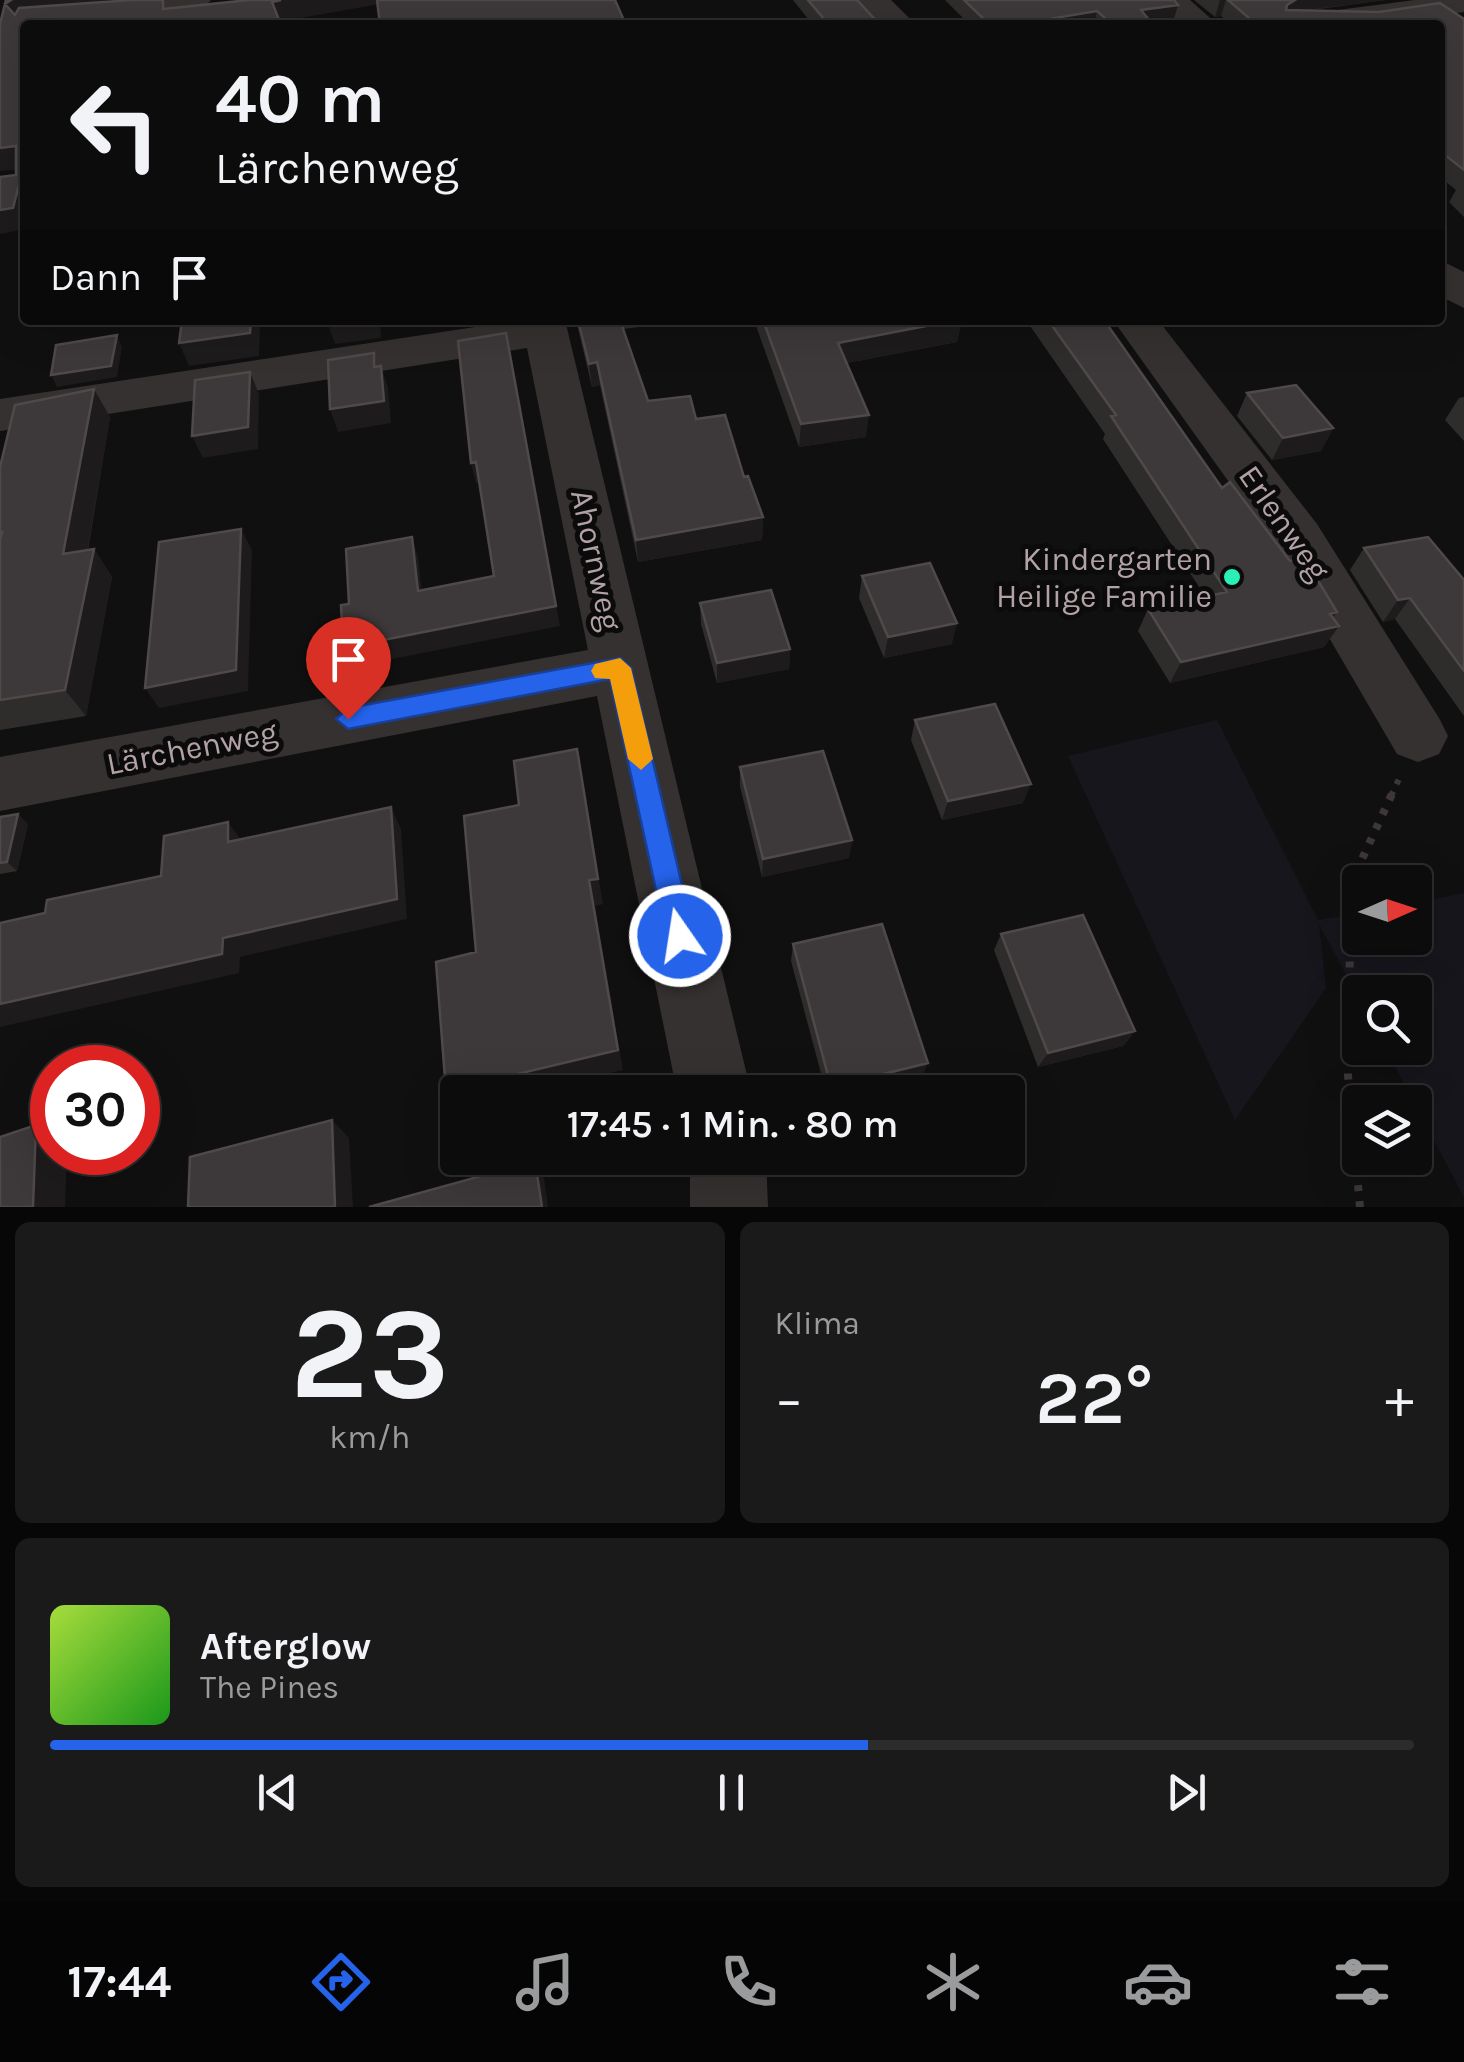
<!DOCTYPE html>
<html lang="de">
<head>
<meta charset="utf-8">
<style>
  body { margin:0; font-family:Karla,sans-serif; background:#1b1a1a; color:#f1f3f6; height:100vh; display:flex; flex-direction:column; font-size:38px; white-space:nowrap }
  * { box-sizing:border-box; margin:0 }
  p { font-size:32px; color:#9a9b9d }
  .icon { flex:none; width:55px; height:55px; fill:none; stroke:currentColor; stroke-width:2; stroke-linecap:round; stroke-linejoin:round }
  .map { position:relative; height:1207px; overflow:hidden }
  .panel { display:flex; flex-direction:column; gap:15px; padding:15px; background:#070707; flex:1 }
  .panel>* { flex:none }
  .hud { position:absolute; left:20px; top:20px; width:1425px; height:305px; border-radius:10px; box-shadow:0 10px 40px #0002,0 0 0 2px #2d2c2d; background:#0d0c0c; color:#f1f3f6; overflow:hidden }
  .needle { width:65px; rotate:87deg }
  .buttons { position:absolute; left:1342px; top:865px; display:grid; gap:20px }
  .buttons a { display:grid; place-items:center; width:90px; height:90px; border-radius:10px; background:#0d0c0c; box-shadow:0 10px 40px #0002,0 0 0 2px #2d2c2d; font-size:50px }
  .speed { position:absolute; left:30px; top:1045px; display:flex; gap:20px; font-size:50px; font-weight:700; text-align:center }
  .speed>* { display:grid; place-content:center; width:130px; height:130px; border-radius:50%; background:#0d0c0c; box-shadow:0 10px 40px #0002,0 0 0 2px #2d2c2d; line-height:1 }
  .speed .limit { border:15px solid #d22; background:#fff; color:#111 }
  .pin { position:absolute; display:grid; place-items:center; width:85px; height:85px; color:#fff; margin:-102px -42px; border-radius:50% 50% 50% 0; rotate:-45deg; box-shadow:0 0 10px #0007 }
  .pin .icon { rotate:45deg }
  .me { position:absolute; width:110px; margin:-55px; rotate:347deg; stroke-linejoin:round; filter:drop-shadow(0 0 8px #0008) }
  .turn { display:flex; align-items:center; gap:35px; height:210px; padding:0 30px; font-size:45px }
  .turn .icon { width:130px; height:130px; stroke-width:2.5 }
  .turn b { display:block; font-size:70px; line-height:85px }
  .then { display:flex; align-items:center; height:95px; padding:0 30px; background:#0003; gap:20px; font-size:38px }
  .big { font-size:75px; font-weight:600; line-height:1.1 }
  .panel .tile { flex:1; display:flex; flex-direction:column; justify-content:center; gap:15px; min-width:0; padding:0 35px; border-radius:15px; background:#1b1a1a }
  .panel .dial { align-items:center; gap:0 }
  .dial b { font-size:130px; line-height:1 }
  .song { display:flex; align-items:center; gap:30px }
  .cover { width:120px; height:120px; border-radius:15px; background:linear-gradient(135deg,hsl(80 70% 55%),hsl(120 70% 35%)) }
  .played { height:10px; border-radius:5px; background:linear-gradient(90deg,#2563eb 60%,#2d2c2d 60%) }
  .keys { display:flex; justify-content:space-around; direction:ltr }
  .heat { display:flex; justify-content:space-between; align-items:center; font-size:55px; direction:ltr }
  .panel .tiles { flex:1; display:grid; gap:15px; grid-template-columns:1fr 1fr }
  .tile:last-child { grid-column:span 2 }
  .trip { position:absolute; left:440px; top:1075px; width:585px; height:100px; border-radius:10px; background:#0d0c0c; box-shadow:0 10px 40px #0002,0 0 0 2px #2d2c2d; font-weight:600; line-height:100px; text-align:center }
  .tab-bar { display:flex; height:160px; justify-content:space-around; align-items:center; background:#050505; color:#9a9b9d }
  .tab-bar .icon { width:70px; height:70px }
  .tab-bar .active { color:#2563eb }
  .tab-bar b { font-size:45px; color:#f1f3f6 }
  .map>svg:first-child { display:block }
  .green { fill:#17161c }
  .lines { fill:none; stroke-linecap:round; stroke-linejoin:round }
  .path-far1 { stroke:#3d3738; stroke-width:6; stroke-dasharray:5 8; stroke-linecap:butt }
  .path { stroke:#3d3738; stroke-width:8; stroke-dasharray:6 10; stroke-linecap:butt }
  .minor { fill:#363131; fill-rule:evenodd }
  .wall { fill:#2f2c2c }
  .shaded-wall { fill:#1d1b1b }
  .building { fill:#3d3839; stroke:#4f494a; stroke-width:2.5 }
  .route { fill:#2563eb; stroke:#184099; stroke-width:2.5 }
  .slow { fill:#f59e0b }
  .poi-dot { fill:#2aefb6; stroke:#0c0b0b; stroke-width:4 }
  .labels { text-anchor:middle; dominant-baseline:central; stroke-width:10; stroke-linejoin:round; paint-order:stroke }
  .street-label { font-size:32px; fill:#b2a1a5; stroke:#0c0b0b }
  .poi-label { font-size:32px; fill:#b2a1a5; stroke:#0c0b0b; text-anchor:end }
</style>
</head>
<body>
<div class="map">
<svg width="1464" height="1207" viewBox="0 0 1464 1207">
  <rect width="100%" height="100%" fill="#111010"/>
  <path class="green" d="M1217 720 1318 920 1360 913V938H1415V903L1464 893V1197L1385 1048H1415V992H1360V1001L1319 924 1326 988 1235 1120 1068 756Z"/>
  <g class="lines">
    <path class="path-far1" d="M1391 796 1399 779"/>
    <path class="path" d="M1360 1207 1348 1075 1351 883 1392 794"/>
    <path class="minor" d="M134 0H211C195 22 56 25 25 25V32L19 25 35 15Z
      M856 0H891L916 25H881Z
      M1154 0H1190L1218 25H1182Z
      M1415 0H1464V12L1371 25H1283L1299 15Z
      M1440 260 1464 272V308L1440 296Z
      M521 320H565L751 1092H677L597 696 0 811V757L588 650 527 348 0 431V399Z
      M1113 320H1158L1317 524 1439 718 1448 736 1439 754 1418 762 1397 754 1279 552Z
      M690 1158H766L768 1207H690Z"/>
  </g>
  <path class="wall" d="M793 0H857L880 25H813Z
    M945 0H1174L1178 5 1173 22 1154 25H970Z
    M1194 0H1386L1304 11 1464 19V217L1449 202 1456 190 1440 177V25H1232L1221 16 1215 17Z
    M576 320H664V324L623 329 648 401 696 419 744 477 763 517 762 540 638 562 600 385 592 387Z
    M754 320H962L957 342 847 363 866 437 799 447Z
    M1026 320H1104L1222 488 1339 626 1324 647 1170 683 1138 631 1148 609 1205 596 1103 439 1105 434Z
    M1247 393 1333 428 1321 451 1272 460 1237 416Z
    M1464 397V441L1445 420 1459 398Z
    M110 417 88 550 94 549 112 577 86 716 0 730V467Z
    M1364 548 1464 580V716L1395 619 1383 622 1350 570Z
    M862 576 952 644 884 658 859 598Z
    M700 603 790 649 789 669 717 683 701 624Z
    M915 720 1023 803 942 820 911 740Z
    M740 767 852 840 849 858 762 877 740 786Z
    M0 817 28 824 17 871 0 874Z
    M1001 934 1135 1031 1123 1046 1038 1067 994 950Z
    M793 944 922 1077 860 1092H826L791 961Z"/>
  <path class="shaded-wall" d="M11 0H109L34 11 15 24 5 4Z
    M281 0H379L380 4 278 22 272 2Z
    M1220 0H1226L1221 16 1215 17Z
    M1295 0H1386L1299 11 1281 22 1287 5Z
    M1178 5 1173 22 1154 25 1141 10Z
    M1097 11 1094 25H1013Z
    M16 146 25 162V229L0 234V210L23 169 0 171V148Z
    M251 320H257L260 326 259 356 189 366 179 343Z
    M343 320H380L381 338 335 344 327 322Z
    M458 320H496L459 326Z
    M957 320H962L957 342 836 365 838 343Z
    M506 333 560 626 352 667 343 648 556 606Z
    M117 335 122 347 117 377 57 387 51 375Z
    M597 362 600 385 592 387 589 364Z
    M381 366 388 388 391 423 338 432 330 409Z
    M250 372 259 394 258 449 203 458 192 436Z
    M94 389 110 417 82 582 63 554Z
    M869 415 866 437 799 447 801 424Z
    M1333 428 1321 451 1272 460 1283 438Z
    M476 462 481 483H476L471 463Z
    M763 517 762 540 638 562 636 540Z
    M241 529 252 550 248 691 159 708 145 688Z
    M412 537 418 557 424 611 418 591Z
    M94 549 112 577 86 716 65 690Z
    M1410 598 1395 619 1383 622 1398 600Z
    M1337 612 1326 628 1339 626 1324 647 1170 683 1181 662Z
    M957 623 952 644 884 658 888 637Z
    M790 649 789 669 717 683V663Z
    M577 749 603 904 595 906 623 1070 530 1092H458V1109L446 1091 589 880Z
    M1031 784 1023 803 942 820 948 801Z
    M391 807 401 829 407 919 240 957 239 973 0 1027V1004L223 938Z
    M18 814 28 824 17 871 7 862Z
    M228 822 244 844 228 842Z
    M852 840 849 858 762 877 763 859Z
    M1135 1031 1123 1046 1038 1067 1048 1053Z
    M928 1063 922 1077 860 1092H830L831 1087Z
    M332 1120 349 1138 353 1207H335Z
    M36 1125 52 1135V1152H67L65 1207H33Z
    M535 1161 544 1178 548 1207H542Z"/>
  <path class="building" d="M6 0H11L5 4 15 15 19 8 132 0H163V9L249 0H281L272 2 281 25H25V162L13 208 0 210V177L16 175V146L0 148V24Z
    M377 0H615L626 25H380Z
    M808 0H857L880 25H829Z
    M964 0H1174L1178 5 1141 10 1153 25H1113L1097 11 1013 25H990Z
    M1228 0H1295L1287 5 1286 10 1379 12 1440 3 1464 19V170L1440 151V25H1257Z
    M182 320H251L250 333 179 343Z
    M578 320H620L648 401 690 396 696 419 725 415 744 477 748 476 763 517 636 540 597 362 589 364Z
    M763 320H957L838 343 869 415 801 424Z
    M1048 320H1104L1222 488 1230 482 1290 561 1305 559 1337 612 1330 614 1339 626 1181 662 1148 609 1227 592 1111 416 1116 415Z
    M506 333 556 606 343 648 341 605 349 604 346 549 412 537 418 591 494 576 476 462 471 463 458 341Z
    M117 335 111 366 51 375 56 345Z
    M374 353V367L381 366 384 401 330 409 328 360Z
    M250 372 248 427 192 436 195 380Z
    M1296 385 1333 428 1283 438 1247 393Z
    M94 389 63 554 94 549 65 690 0 700V540L2 532 0 533V467L15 405Z
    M241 529 236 670 145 688 159 542Z
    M1428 537 1464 580V671L1410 598 1398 600 1364 548Z
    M930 563 957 623 888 637 862 576Z
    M771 590 790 649 717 663 700 603Z
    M995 704 1031 784 948 801 915 720Z
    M577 749 598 879 589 880 618 1050 446 1091 436 962 476 952 464 816 519 805 514 761Z
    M823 751 852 840 763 859 740 767Z
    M391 807 397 899 223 938 222 954 0 1004V923L45 913 47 900 161 876 164 836 228 822V842Z
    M18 814 7 862 0 863V817Z
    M1083 915 1135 1031 1048 1053 1001 934Z
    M882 924 928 1063 831 1087 793 944Z
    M332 1120 335 1207H188L190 1157Z
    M36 1125 33 1207H0V1137Z
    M535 1161 542 1207H369Z"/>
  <path class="route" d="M620 658 631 668 694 936 690 946 680 950 670 946 666 936 610 679 348 729 336 719 348 708Z"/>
  <path class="slow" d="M620 658 631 668 653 759 641 770 628 759 610 679 595 678 591 671 595 664Z"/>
  <circle class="poi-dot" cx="1232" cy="577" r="10"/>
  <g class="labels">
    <g class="street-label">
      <text transform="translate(1284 523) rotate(55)">Erlenweg</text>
      <text transform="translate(596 560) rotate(78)">Ahornweg</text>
      <text transform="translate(192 748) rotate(-11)">Lärchenweg</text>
    </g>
    <g class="poi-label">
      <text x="1212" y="559">Kindergarten<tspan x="1212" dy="37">Heilige Familie</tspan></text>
    </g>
  </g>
</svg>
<div class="buttons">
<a><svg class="needle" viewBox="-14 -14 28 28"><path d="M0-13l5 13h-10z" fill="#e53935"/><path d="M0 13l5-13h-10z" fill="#9a9b9d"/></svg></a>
<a><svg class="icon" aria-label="search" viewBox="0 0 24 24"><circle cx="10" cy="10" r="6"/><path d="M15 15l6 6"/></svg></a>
<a><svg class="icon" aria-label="layers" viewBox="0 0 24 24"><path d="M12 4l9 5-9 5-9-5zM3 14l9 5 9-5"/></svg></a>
</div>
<div class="speed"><div class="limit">30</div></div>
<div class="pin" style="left:348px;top:719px;background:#d93025"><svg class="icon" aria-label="arrive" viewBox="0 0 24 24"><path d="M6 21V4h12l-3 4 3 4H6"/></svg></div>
<svg class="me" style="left:680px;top:936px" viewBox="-20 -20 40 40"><circle r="17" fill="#2563eb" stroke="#fff" stroke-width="3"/><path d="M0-11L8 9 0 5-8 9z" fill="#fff"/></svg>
<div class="trip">17:45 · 1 Min. · 80 m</div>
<div class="hud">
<div class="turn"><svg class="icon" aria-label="left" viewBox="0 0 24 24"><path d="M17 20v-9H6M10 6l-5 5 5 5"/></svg><div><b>40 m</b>Lärchenweg</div></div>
<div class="then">Dann<svg class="icon" aria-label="arrive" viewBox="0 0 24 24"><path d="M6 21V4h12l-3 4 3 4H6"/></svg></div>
</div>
</div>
<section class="panel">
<div class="tiles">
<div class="tile dial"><b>23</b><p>km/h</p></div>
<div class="tile"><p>Klima</p>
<div class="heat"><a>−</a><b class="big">22°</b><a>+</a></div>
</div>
<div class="tile">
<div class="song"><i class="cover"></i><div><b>Afterglow</b><p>The Pines</p></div></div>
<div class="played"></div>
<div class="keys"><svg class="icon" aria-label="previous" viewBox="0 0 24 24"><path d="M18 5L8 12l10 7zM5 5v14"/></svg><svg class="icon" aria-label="pause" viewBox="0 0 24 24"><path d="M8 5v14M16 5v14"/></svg><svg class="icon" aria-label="next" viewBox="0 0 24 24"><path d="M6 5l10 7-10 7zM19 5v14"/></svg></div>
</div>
</div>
</section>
<nav class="tab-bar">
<b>17:44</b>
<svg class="icon active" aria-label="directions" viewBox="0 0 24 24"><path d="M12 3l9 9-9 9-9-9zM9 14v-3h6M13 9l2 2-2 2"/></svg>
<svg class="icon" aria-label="music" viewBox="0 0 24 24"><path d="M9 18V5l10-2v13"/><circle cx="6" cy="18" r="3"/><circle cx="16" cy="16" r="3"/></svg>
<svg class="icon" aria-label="phone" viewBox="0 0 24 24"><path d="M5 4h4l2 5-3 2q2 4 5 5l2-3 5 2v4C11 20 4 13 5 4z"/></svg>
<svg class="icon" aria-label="climate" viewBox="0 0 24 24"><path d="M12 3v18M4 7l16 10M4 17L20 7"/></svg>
<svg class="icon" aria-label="car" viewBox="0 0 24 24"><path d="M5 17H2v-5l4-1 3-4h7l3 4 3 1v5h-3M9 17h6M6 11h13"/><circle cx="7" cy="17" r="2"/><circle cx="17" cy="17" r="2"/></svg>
<svg class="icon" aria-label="filters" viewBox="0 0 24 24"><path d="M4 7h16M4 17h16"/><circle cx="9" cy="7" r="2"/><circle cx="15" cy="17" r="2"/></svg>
</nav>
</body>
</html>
